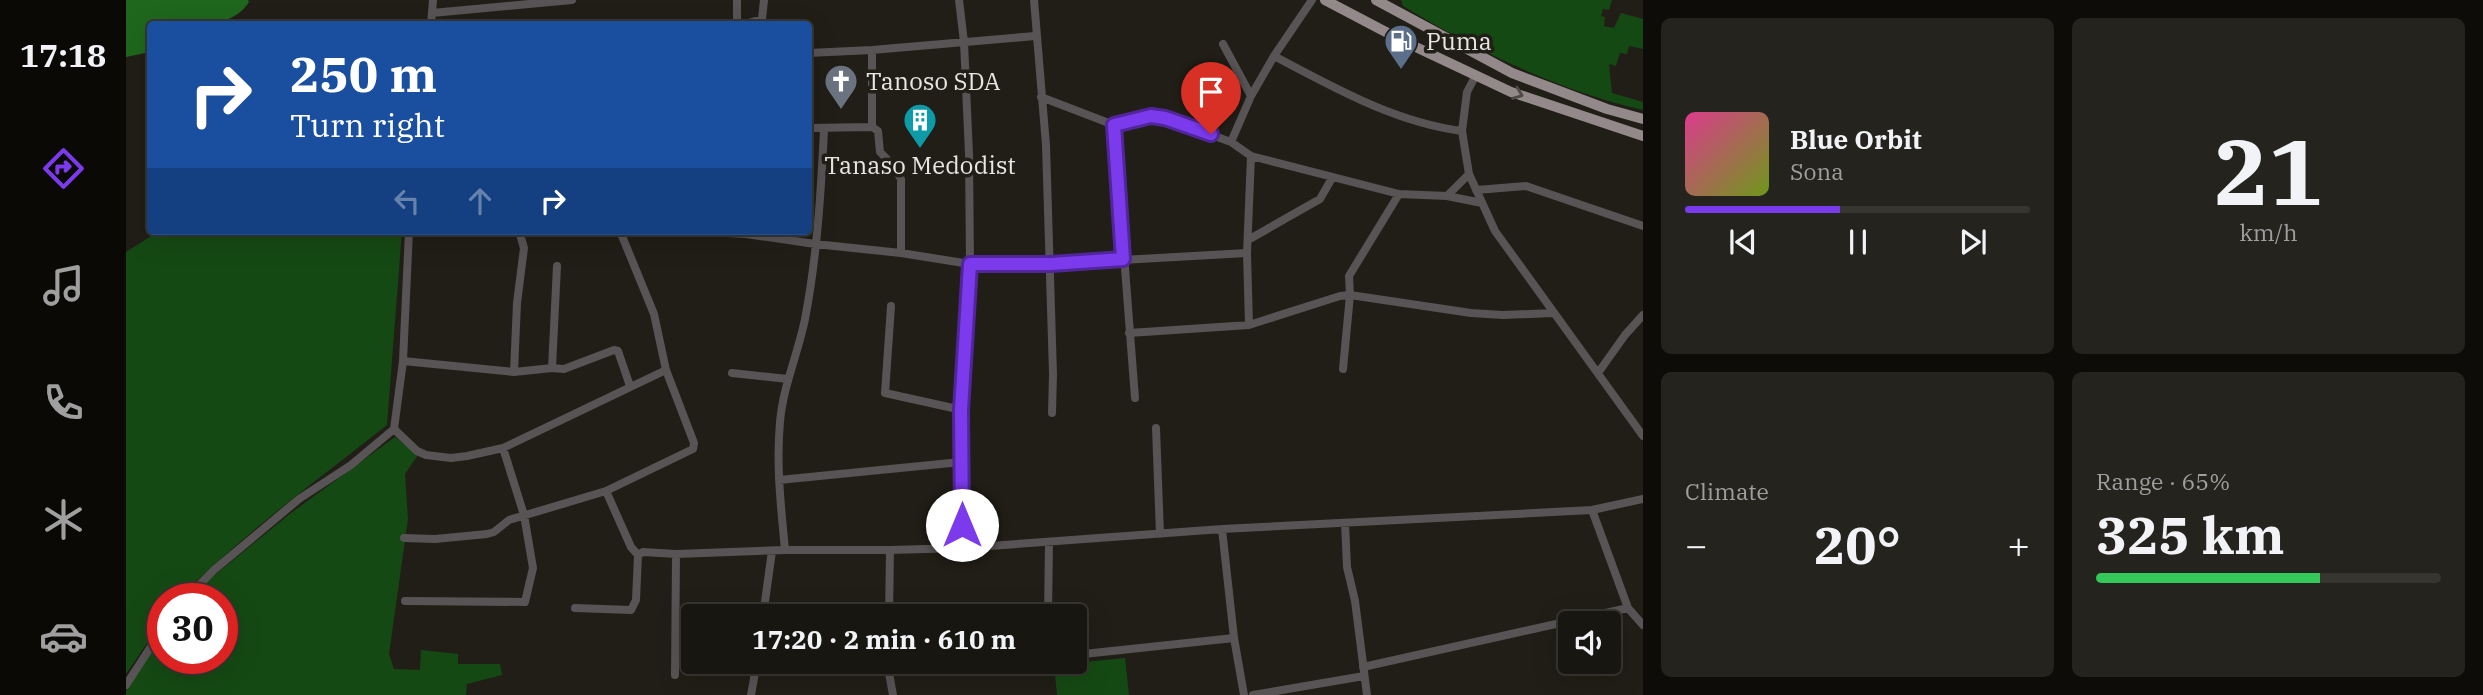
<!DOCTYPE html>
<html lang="en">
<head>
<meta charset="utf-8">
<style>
  body { margin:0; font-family:"IBM Plex Serif",serif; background:#25231e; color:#f1f3f6; height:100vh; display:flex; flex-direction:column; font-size:26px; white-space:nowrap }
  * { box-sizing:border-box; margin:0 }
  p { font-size:23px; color:#9f9f9f }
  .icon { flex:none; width:38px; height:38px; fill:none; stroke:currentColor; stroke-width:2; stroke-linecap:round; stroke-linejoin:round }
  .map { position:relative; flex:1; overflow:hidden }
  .panel { display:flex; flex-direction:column; gap:18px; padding:18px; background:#0d0c09; width:840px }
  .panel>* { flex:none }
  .guide { position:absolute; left:21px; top:21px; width:665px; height:214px; border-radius:7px; box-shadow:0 7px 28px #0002,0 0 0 2px #363530; background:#1a4fa0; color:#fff; overflow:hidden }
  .controls { position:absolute; left:1432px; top:611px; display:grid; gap:14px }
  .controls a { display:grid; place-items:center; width:63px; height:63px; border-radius:7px; background:#181610; box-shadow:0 7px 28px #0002,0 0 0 2px #363530; font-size:35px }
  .speed { position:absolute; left:21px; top:583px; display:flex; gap:14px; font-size:35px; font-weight:700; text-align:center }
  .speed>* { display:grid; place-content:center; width:91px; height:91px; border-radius:50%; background:#181610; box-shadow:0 7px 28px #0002,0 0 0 2px #363530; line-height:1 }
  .speed .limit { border:10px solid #d22; background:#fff; color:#111 }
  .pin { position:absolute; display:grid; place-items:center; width:60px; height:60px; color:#fff; margin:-72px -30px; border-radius:50% 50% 50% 0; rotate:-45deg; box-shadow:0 0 7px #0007 }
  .pin .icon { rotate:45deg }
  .me { position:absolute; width:77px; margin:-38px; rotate:0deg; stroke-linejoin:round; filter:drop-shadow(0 0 5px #0008) }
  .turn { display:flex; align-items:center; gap:24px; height:147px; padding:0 28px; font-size:32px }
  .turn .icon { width:91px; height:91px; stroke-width:2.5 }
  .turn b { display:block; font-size:49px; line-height:60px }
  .lanes { display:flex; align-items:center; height:66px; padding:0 28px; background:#0003; justify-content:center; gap:35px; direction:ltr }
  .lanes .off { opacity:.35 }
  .big { font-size:52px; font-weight:800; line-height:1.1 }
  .panel .tile { flex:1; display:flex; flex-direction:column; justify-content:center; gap:10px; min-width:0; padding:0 24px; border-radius:10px; background:#25231e }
  .panel .dial { align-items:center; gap:0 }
  .dial b { font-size:91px; line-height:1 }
  .song { display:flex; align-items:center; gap:21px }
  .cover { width:84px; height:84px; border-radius:10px; background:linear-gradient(135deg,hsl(330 70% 55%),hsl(80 70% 35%)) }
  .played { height:7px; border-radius:4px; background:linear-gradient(90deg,#7c3aed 45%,#363530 45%) }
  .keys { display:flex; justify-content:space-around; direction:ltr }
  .heat { display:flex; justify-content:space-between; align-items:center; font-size:38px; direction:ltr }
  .charge { height:10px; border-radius:5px; background:linear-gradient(90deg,#34c759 65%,#363530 0) }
  .panel .tiles { flex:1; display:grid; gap:18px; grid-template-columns:repeat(2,1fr) }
  .trip { position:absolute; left:555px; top:604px; width:406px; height:70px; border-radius:7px; background:#181610; box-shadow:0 7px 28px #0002,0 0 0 2px #363530; font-weight:800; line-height:70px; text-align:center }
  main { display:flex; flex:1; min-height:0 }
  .menu { display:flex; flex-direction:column; width:126px; justify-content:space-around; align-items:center; background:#0a0906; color:#9f9f9f }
  .menu .icon { width:49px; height:49px }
  .menu .active { color:#7c3aed }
  .menu b { font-size:32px; color:#f1f3f6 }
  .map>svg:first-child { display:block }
  .green { fill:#154913 }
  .forest { fill:#1f671d }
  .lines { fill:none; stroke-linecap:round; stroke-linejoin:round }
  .minor { stroke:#585354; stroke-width:8 }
  .major { stroke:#93898a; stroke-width:10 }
  .oneway { stroke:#4e4944 }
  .route-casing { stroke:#51269a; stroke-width:18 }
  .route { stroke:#7c3aed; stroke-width:12 }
  .labels { text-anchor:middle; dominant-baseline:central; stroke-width:7; stroke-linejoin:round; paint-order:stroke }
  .poi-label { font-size:24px; fill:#e7e6e0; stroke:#201e16; text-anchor:start }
</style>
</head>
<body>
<main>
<nav class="menu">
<b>17:18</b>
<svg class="icon active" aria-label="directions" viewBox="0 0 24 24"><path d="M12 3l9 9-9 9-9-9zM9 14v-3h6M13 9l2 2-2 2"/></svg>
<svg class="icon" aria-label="music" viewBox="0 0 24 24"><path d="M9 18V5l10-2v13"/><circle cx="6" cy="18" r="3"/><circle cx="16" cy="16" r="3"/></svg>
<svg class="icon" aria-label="phone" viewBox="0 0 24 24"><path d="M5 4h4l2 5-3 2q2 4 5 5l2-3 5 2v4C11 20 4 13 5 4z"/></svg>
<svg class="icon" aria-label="climate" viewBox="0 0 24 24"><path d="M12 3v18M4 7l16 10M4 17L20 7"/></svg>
<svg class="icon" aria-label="car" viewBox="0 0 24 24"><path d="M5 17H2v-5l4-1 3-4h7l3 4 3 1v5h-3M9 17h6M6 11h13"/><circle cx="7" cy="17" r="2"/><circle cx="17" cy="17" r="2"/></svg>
</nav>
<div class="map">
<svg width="1517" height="695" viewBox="0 0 1517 695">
  <rect width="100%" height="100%" fill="#201e16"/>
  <path class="green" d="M1275 0H1486L1483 10 1477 9 1475 16 1479 17 1478 26 1488 28 1495 13 1517 19V49L1503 46 1501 54 1494 53 1490 66 1483 64 1486 93 1517 102V110C1432 90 1351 51 1277 6Z
    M33 231H276L261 425C190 481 117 534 53 598H37V620L0 674V252Z
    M269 437 292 455 279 474 282 519 263 654 268 669 294 670 295 650 332 654V664H374L376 675 341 684 340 695H0V691L37 635V658H96V598H65L74 587 165 513Z
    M999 658 1003 695H931L928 665Z"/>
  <path class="forest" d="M0 0H122L123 2C103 33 56 24 24 24V52L0 57Z"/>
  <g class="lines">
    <path class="minor" d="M611 0V24
      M833 0 838 42 843 154 844 264 836 410V548
      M908 0 920 145 927 374 926 413
      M306 13 446 0
      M305 24 307 0
      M619 24 636 19 638 0
      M1097 44 1125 96
      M682 53 746 50 909 36
      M1148 56C1209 88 1268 122 1336 131
      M1350 75 1341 92 1336 131 1343 174 1369 231 1517 436
      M915 97 988 125 1025 116 1039 118 1105 142 1125 156 1273 194 1321 196 1356 203
      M988 125 1009 398
      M746 127 752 131 754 152 765 163 775 179V253
      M682 128 746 127V50
      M1105 142 1125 96 1148 56 1186 0
      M1350 190 1400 186 1517 226
      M1321 196 1343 174
      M564 231 620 234 689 244 775 253 844 264H924L1121 253
      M1122 240 1194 199 1206 178
      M765 306 759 393 836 410
      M1123 325 1121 253 1125 156
      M1003 333 1123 325 1214 296 1224 295 1345 313 1377 315 1427 313
      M277 361 388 372 426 368 438 369 488 350 492 351 504 386
      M426 368 431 266
      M1217 369 1224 295 1223 276 1273 194
      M388 372 391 303 398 248 393 231
      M606 373 662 379
      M1472 373 1499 335 1517 315
      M1030 428 1034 534
      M268 429 291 451 300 455 325 458 341 456 377 448 540 370
      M653 480 835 462
      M480 491 505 547 512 555
      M1466 510 1502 608 1517 625
      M1219 523 1221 567 1229 601 1241 695
      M1096 529 1108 638 1118 695
      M278 538 309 539 361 534 368 532 383 520 480 491 567 449 568 443 540 370 528 314 494 231
      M659 550C655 507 650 465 654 422 657 386 672 354 679 319 691 257 695 192 698 129
      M512 555 517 552 550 554 659 550H764L836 548 1096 529 1466 510 1517 499
      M60 598 88 570 173 499 225 465 268 429 277 361 283 231
      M279 601 399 602 407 568 398 515 377 448
      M449 608 505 610 510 600 512 555
      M637 616 646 551
      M763 616 764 550
      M922 616 923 542
      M948 655 1108 638
      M761 662 767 695
      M761 664 826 662
      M1237 667 1502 608
      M549 675 550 554
      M0 685 37 628
      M625 695 631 662
      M1127 695 1238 676"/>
    <path class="major" d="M1199 0 1275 40 1385 92 1517 136
      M1250 0 1386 73 1481 109 1517 119"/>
  </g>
  <defs><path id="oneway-chevron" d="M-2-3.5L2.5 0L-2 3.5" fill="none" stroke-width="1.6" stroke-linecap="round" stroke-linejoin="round" transform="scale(1.75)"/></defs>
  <use class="oneway" href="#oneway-chevron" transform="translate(1392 94) rotate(21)"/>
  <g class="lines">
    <defs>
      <path id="route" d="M836 525 835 410 844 264H925L997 259 988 125 1025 116 1039 118 1085 134"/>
    </defs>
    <use href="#route" class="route-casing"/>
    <use href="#route" class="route"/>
  </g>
  <defs>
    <symbol id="fuel-pin" viewBox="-11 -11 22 30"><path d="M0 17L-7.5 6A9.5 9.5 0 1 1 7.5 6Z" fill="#5c6f8a" stroke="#201e16"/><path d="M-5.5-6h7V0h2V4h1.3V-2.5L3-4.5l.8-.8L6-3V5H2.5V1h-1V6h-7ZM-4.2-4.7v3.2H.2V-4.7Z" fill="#fff"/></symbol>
    <symbol id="church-pin" viewBox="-11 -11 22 30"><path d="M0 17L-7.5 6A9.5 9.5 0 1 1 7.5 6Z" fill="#6b7280" stroke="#201e16"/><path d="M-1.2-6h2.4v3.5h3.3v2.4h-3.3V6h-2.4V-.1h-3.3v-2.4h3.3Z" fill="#fff"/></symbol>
    <symbol id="building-pin" viewBox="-11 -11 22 30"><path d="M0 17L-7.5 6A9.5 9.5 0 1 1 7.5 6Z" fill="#0f9aa8" stroke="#201e16"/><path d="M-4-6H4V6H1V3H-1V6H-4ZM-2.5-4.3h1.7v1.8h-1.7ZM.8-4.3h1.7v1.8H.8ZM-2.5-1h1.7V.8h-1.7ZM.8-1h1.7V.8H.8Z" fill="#fff"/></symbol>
  </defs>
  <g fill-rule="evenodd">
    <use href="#fuel-pin" x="1256" y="22" width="38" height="52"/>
    <use href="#church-pin" x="696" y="62" width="38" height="52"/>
    <use href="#building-pin" x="775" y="101" width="38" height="52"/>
  </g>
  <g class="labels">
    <g class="poi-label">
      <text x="1300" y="41">Puma</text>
      <text x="740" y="81">Tanoso SDA</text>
      <text x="794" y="165" text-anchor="middle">Tanaso Medodist</text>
    </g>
  </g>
</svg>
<div class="controls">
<a><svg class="icon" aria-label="sound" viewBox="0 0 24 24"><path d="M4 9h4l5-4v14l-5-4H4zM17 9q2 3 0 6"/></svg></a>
</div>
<div class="speed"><div class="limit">30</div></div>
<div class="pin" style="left:1085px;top:134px;background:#d93025"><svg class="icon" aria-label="arrive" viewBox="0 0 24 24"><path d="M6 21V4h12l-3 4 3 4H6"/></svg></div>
<svg class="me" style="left:836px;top:525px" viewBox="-20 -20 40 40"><circle r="19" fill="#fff"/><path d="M0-13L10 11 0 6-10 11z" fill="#7c3aed"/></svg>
<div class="trip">17:20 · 2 min · 610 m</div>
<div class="guide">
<div class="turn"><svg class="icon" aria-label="right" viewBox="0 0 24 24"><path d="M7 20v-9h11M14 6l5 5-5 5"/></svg><div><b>250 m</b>Turn right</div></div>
<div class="lanes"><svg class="icon off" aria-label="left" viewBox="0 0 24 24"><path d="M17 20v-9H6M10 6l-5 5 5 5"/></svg><svg class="icon off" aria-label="ahead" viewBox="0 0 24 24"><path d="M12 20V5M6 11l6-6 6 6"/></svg><svg class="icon" aria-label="right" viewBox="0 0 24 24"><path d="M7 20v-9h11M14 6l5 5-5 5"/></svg></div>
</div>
</div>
<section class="panel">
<div class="tiles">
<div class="tile">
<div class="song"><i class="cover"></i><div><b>Blue Orbit</b><p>Sona</p></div></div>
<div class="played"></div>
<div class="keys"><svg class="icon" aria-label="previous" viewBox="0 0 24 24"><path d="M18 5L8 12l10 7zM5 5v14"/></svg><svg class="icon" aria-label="pause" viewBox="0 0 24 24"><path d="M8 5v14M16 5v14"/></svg><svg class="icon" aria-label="next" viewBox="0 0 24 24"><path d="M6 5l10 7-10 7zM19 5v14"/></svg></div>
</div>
<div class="tile dial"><b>21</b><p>km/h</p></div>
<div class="tile"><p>Climate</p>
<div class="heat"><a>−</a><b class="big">20°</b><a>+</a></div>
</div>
<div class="tile"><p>Range · 65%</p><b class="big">325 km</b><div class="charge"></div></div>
</div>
</section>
</main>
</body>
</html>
